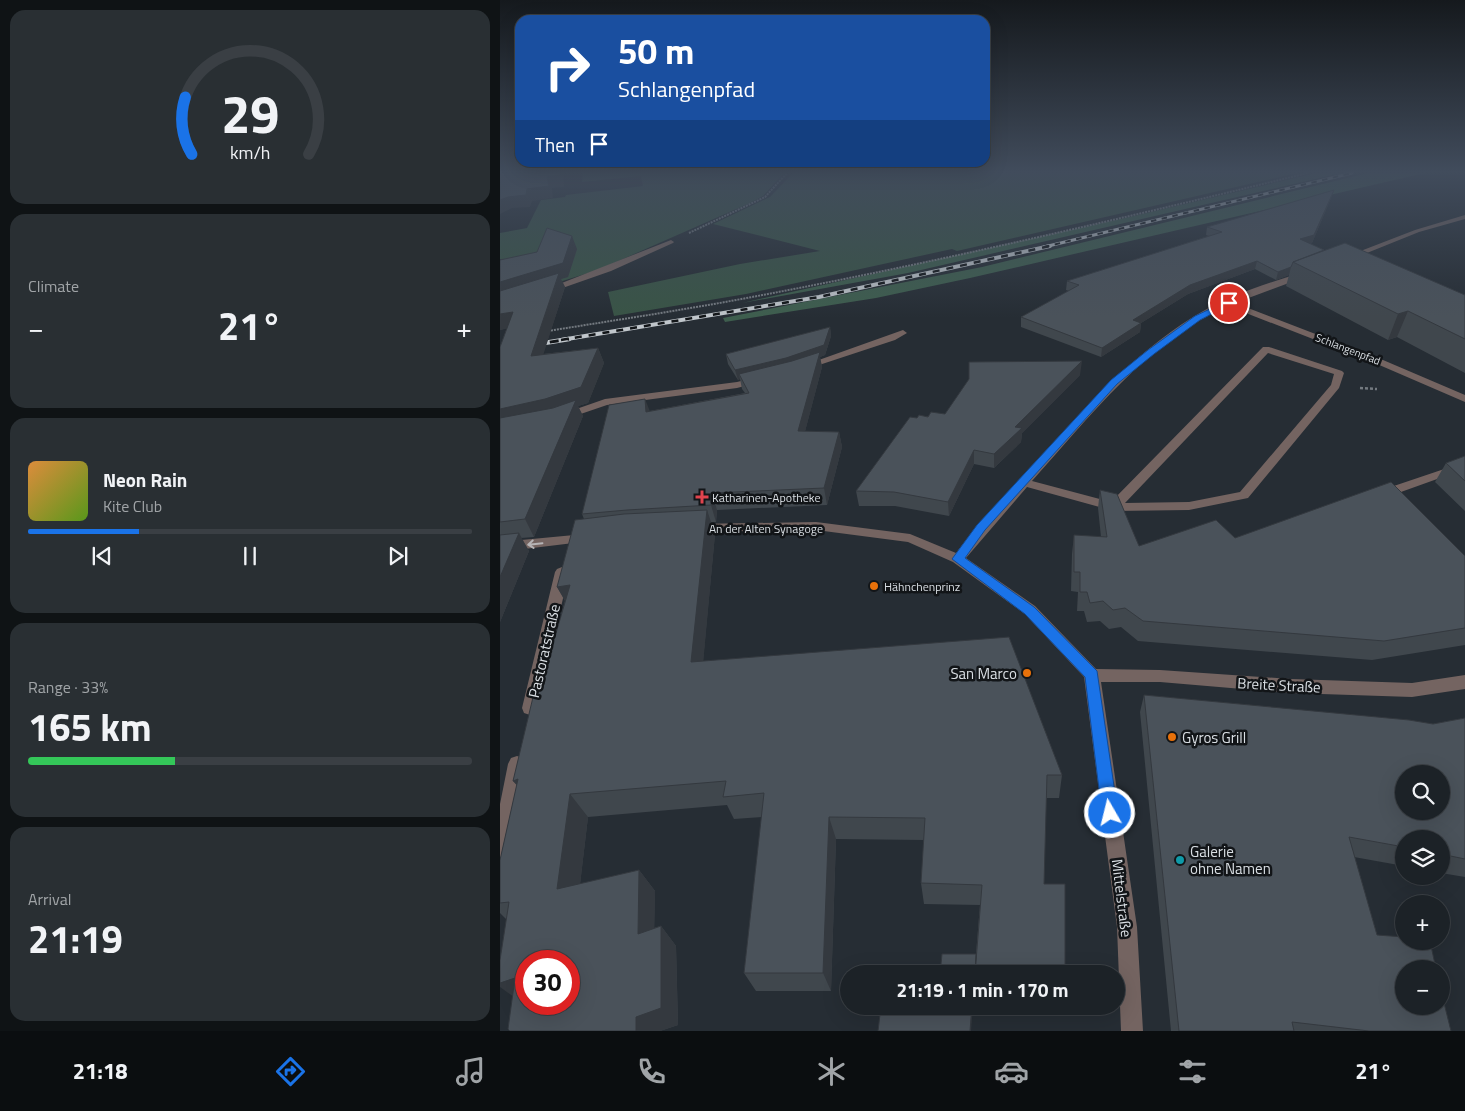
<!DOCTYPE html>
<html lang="en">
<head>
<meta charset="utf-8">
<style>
  body { margin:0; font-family:"Titillium Web",sans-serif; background:#292f33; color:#f1f3f6; height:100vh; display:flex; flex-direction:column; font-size:19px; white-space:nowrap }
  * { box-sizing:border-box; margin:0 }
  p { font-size:16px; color:#a0a4a7 }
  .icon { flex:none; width:28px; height:28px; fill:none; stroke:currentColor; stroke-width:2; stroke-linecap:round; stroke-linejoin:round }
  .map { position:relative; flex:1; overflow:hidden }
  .drawer { display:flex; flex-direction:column; gap:10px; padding:10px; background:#0f1315; width:500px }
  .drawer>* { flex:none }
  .hud { position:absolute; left:15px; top:15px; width:475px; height:152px; border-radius:15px; box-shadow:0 5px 20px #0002,0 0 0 1px #3a3f44; background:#1a4fa0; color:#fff; overflow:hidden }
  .controls { position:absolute; left:895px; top:765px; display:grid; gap:10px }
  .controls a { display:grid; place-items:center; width:55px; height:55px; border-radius:50%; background:#1c2227; box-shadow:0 5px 20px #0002,0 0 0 1px #3a3f44; font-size:25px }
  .speed { position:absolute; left:15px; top:950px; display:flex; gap:10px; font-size:25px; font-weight:700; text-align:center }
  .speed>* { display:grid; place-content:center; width:65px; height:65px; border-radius:50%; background:#1c2227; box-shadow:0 5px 20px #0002,0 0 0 1px #3a3f44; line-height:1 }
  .speed .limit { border:8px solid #d22; background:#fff; color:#111 }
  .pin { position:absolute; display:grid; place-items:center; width:42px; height:42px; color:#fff; margin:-21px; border:2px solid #fff; border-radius:50%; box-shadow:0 1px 5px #0007 }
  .me { position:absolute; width:55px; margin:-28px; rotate:352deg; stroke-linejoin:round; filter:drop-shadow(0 0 4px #0008) }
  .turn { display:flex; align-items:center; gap:18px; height:105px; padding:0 20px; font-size:22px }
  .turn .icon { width:65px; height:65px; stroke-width:2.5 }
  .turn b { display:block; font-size:35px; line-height:42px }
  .then { display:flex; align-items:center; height:48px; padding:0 20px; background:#0003; gap:10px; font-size:19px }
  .big { font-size:38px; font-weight:700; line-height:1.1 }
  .drawer .widget { flex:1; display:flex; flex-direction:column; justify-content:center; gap:8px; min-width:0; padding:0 18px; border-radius:15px; background:#292f33 }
  .drawer .dial { align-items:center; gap:0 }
  .dial svg { height:130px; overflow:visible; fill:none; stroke:#3a3f44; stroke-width:7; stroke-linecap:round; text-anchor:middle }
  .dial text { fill:#f1f3f6; stroke:none }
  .song { display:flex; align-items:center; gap:15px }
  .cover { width:60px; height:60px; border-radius:8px; background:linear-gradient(135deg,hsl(30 70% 55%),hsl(90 70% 35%)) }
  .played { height:5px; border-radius:2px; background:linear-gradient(90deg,#1a73e8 25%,#3a3f44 25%) }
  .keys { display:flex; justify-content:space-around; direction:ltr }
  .heat { display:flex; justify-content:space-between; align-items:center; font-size:28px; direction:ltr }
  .charge { height:8px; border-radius:4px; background:linear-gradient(90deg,#34c759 33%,#3a3f44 0) }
  .trip { position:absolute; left:340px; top:965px; width:285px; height:50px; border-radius:25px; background:#1c2227; box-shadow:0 5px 20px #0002,0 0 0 1px #3a3f44; font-weight:700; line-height:50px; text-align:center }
  .dock { display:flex; height:80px; justify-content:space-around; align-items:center; background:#0b0e10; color:#a0a4a7 }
  .dock .icon { width:35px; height:35px }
  .dock .selected { color:#1a73e8 }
  .dock b { font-size:22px; color:#f1f3f6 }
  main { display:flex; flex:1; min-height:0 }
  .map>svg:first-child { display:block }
  .green { fill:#395446 }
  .forest { fill:#3e5e4e }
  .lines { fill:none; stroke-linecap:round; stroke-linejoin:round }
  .path-far1 { stroke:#747a80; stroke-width:2; stroke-dasharray:2 1; stroke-linecap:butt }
  .path { stroke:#747a80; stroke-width:2.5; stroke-dasharray:3 2; stroke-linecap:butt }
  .minor { fill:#746461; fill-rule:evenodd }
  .rail-far2-casing { stroke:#c0c6cb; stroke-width:3 }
  .rail-far1-casing { stroke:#c0c6cb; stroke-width:4 }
  .rail-casing { stroke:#c0c6cb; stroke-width:4.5 }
  .rail-far2 { stroke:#121518; stroke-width:2; stroke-dasharray:5.5; stroke-linecap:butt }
  .rail-far1 { stroke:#121518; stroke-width:2.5; stroke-dasharray:7; stroke-linecap:butt }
  .rail { stroke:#121518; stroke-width:3; stroke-dasharray:9; stroke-linecap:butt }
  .wall { fill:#40474d }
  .shaded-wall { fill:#34393f }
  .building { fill:#4a525a; stroke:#34393f; fill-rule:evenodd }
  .oneway { stroke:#b6b4b6 }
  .route { fill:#1a73e8; stroke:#114b97 }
  .health-dot { fill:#e0444e; stroke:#121518; stroke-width:2 }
  .food-dot { fill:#e8710a; stroke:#121518; stroke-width:2 }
  .culture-dot { fill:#0f9aa8; stroke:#121518; stroke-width:2 }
  .labels { text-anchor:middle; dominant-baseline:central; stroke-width:5; stroke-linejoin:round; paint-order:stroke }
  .far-street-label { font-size:11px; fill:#dadfe4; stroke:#121518 }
  .poi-label { font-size:12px; fill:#dadfe4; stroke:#121518; text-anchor:start }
  .street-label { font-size:12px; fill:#dadfe4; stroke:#121518 }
  .near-street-label { font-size:15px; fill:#dadfe4; stroke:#121518 }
  .near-poi-label { font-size:15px; fill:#dadfe4; stroke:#121518; text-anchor:start }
</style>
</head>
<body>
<main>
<section class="drawer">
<div class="widget dial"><svg viewBox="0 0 100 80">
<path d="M14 69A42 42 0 1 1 86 69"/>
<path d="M14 69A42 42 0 0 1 10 34" stroke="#1a73e8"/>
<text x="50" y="56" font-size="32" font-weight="700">29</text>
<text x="50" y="72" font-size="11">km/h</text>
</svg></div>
<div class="widget"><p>Climate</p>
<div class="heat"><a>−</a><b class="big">21°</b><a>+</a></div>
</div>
<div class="widget">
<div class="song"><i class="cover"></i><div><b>Neon Rain</b><p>Kite Club</p></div></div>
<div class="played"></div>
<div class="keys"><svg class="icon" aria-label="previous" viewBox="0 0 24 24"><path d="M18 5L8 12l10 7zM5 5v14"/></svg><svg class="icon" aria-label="pause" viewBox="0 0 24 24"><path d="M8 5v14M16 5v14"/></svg><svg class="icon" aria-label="next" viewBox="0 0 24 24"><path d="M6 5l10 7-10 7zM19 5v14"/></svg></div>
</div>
<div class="widget"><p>Range · 33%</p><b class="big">165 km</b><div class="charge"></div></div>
<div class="widget"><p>Arrival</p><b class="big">21:19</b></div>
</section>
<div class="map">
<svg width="965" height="1031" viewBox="0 0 965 1031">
  <rect width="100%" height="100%" fill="#262d34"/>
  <path class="green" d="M83 173H284L263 196 250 203 98 270 56 283 12 259H0V233L27 228 41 200 65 197 66 195 143 186 141 176 82 182Z
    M293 173H797L457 251 452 249 246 294 114 316 108 292 240 264 320 251 213 224 270 197Z"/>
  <path class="forest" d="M816 173H841L408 273 242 303 634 216Z
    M868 173H925L470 278 376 298 225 322 223 318 482 267Z"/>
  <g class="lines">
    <path class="path-far1" d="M189 233 265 197 287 173
      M48 331C116 320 184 310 252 297 439 262 624 218 808 173"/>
    <path class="path" d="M860 388 877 389"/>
    <path class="minor" d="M965 215V219L919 232 852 259 845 257 915 230Z
      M171 240 174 242 173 243 111 271 51 292 44 290Z
      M802 273 806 275 805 277 735 303 883 360 965 395V402L877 364 728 306C647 341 590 417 532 481L611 502 763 347H769L842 371 844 373 839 388 748 498 689 510 614 511 527 487 466 558 535 606 596 669 660 670 791 679 912 683 965 675V689L912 697 791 693 660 682H601L637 927 643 1031H621L617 927 584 677 525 614 453 562 408 542 316 530 197 532 191 528 197 524 316 522 410 534 456 553C481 520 509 492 537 462 585 409 632 355 693 317 725 297 766 283 802 273ZM768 353 834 374 831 385 740 492 689 502 625 503Z
      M403 330 407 333 395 340 310 368 307 369 302 366Z
      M257 377 260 378V382L237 388 107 405 66 419 61 416 62 414 105 399 237 382Z
      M965 462V469L887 497 883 498 877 494 879 491Z
      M85 534 90 535 91 538 90 541 0 552V542Z
      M62 567 67 569 69 572 38 708 36 713 30 715 24 713 22 708 55 572 57 569Z
      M17 756 23 758 26 764 10 850 7 857 0 860V804L8 764 11 758Z"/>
    <defs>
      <path id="rail-far2" d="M544 247 852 173"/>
      <path id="rail-far1" d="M61 340 319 297 550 246"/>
      <path id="rail" d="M32 345 69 339"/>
    </defs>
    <use href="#rail-far2" class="rail-far2-casing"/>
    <use href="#rail-far1" class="rail-far1-casing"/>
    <use href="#rail" class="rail-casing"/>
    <use href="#rail-far2" class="rail-far2"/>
    <use href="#rail-far1" class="rail-far1"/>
    <use href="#rail" class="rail"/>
  </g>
  <path class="wall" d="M831 198 812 243 810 244 824 250 965 295V373L897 337 888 340 786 286 789 275 776 280 755 269 688 294 641 323 640 332 601 357 521 327V317L569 291 566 290 567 281 709 236 706 235 707 227Z
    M77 249 68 277 61 279 65 287 43 354 98 348 104 363 88 403 78 406 83 416 34 537 21 538 29 551 0 622V347L7 328 0 330V260Z
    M330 327 331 336 325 355 320 357 322 367 305 431 339 432 342 447 327 505 217 510 216 522H211L215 534 203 661 562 775 559 798H547L476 954 480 905 424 904 421 883 424 840 336 839 331 991H256L244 973 262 817 234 819 227 805 88 817 80 884 139 870 155 891 154 928 161 926 176 946 178 1025 160 1031H10L13 996 6 919 0 913V860L17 785 13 781 65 601 57 587 84 519 82 514 150 411 245 393 242 389 240 379 238 380 228 364 226 354Z
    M580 375 522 433 521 442 494 468 474 464 449 516 395 506H359L356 491 417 418 445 414Z
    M965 456V511L935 482 946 463Z
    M600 490 639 546 735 538 965 556V645L872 660 638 641 621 627 609 629 600 621 587 622 584 611H577L578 592 571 591 572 554 574 535 601 537 598 508Z
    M644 695 933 724 965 718V877L941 873V839H904V866L854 857 877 935 951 1031H671L640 712Z"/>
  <path class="shaded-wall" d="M60 173H63L64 187 52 188 53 198 32 201 30 207 12 208 0 214V200L27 189 47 177Z
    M834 190 831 198 812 243 797 247 800 239Z
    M72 236 77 249 68 277 61 279 65 287 38 371 31 356 57 280 0 298V282Z
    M757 261 755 269 688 294 641 323 640 332 601 357 602 348 633 320 690 285Z
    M791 267 789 275 776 280 778 272Z
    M908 311 897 337 888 340 898 314Z
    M13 312 20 326 0 330V314Z
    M330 327 331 336 325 355 320 357 322 367 301 447 239 374 240 379 238 380 235 370Z
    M98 348 104 363 88 403 78 406 83 416 34 537 25 519 0 428V409Z
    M582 361 580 375 522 433 521 442 494 468V454L515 427Z
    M145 399 151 414 146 412Z
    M339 432 342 447 327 505 324 488Z
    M474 450V464L449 516 448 502Z
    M212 493 217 510 216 522 211 505Z
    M207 510 215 534 201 686 191 662Z
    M19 533 29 551 0 622V577Z
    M70 585 71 611 57 587Z
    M18 779 33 803 13 781Z
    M70 794 88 817 77 910 57 889Z
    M329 817 336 839 331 991 323 973Z
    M139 870 155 891 154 953 138 934Z
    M161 926 176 946 178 1025 160 1031H136V1017Z
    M15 978 21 1002 0 987V983Z
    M472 1006H473L471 1031H470Z"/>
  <path class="building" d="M0 173H60V175L47 177 49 186 27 189 26 195 8 197 0 200Z
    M834 190 814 235 800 239 824 250 793 262 791 267 778 272 757 261 690 285 633 320 641 323 602 348 521 317 579 285 567 281 722 232 707 227Z
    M47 228 72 236 63 263 0 282V260L37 252Z
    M845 243 965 295V339L908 311 898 314 793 262Z
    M59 273 31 356 98 348 81 387 45 399 0 409V347L13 312 0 314V291Z
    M330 327 324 345 286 358 235 370 226 354Z
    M320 352 298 431 339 432 324 488 212 493 211 505 127 510 82 514 109 405 145 399 146 412 249 393 239 374 292 361Z
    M582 361 515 427 522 428 494 454 474 450 448 502 394 492 356 491 410 417 417 418 419 415 428 417 431 412 445 414 469 379V362Z
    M76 400 25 519 0 522V418L53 408Z
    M965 456V481L946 463Z
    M891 482 965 556V628L884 641 643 621 625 608 613 610 603 601 590 603 587 592H580V572H574V535L607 537 600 490 617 494 639 546 716 520 735 538Z
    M207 510 191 662 509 637 562 775H547L544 884H565V974H475L482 885 421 883 425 818 329 817 323 973H244L264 793 223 797 226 781 70 794 57 889 139 870 138 934 161 926V1008L136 1017V1031H10L8 1029 15 978 0 983V960L9 902 0 903V860L18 779 13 781 34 693 39 692 70 585 57 587 75 520 124 514ZM26 961H69V1004H26Z
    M19 533 0 577V535Z
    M644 695 909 720 933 724 965 718V859L941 854V839H904V847L849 837 877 935 904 937V941H930L936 969H904V1006H941V991L951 1031H869L792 1022 794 1031H679ZM904 774H941V811H904Z
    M442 954H476L475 974H440Z
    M381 1006H472L470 1031H378Z"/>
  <defs><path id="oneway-shaft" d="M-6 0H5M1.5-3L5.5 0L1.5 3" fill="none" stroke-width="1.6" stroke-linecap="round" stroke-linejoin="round" transform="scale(1.25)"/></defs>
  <use class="oneway" href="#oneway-shaft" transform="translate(35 544) rotate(174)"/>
  <linearGradient id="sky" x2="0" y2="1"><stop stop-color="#15191d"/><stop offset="0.54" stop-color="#414c5c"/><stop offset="1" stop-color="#414c5c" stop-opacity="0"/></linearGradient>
  <rect width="965" height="318" fill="url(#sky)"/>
  <path class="route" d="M727 301 733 303 700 320 654 354 617 384 485 530 465 558 534 607 597 671 618 813 616 819 610 821 604 819 602 813 585 677 525 614 452 559 477 525 611 380 648 350 695 316Z"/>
  <path class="health-dot" d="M199.5 489.5h5v5h5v5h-5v5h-5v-5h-5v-5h5z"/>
  <g class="food-dot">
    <circle cx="374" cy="586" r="5"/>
    <circle cx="527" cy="673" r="5"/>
    <circle cx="672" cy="737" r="5"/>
  </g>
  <circle class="culture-dot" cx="680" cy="860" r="5"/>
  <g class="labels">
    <g class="far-street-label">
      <text transform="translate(848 349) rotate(21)">Schlangenpfad</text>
    </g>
    <g class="poi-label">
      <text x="212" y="497">Katharinen-Apotheke</text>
      <text x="384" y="586">Hähnchenprinz</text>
    </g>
    <g class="street-label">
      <text x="266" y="528">An der Alten Synagoge</text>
    </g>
    <g class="near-street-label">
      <text transform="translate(44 651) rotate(-77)">Pastoratstraße</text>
      <text transform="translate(779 685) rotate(3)">Breite Straße</text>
      <text transform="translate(622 898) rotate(83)">Mittelstraße</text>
    </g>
    <g class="near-poi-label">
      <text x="517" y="673" text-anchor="end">San Marco</text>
      <text x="682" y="737">Gyros Grill</text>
      <text x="690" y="851">Galerie<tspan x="690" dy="17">ohne Namen</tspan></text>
    </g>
  </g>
</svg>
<div class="controls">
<a><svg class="icon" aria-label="search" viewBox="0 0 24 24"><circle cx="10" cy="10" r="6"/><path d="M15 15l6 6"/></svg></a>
<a><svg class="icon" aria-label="layers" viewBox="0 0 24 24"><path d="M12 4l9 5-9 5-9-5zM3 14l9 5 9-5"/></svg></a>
<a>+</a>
<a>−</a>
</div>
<div class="speed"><div class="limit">30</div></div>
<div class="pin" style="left:729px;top:303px;background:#d93025"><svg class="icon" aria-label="arrive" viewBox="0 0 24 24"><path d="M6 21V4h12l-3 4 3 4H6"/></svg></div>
<svg class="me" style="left:610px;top:813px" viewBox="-20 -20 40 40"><circle r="17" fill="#1a73e8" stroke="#fff" stroke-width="3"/><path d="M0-11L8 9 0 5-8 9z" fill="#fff"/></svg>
<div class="trip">21:19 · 1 min · 170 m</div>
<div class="hud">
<div class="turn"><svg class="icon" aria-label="right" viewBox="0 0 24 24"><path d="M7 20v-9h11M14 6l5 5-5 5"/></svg><div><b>50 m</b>Schlangenpfad</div></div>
<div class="then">Then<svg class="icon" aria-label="arrive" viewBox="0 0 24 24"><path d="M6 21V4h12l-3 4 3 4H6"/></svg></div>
</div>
</div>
</main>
<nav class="dock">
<b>21:18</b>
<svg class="icon selected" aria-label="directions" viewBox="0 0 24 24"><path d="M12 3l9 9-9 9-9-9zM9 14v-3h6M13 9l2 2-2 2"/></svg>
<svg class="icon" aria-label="music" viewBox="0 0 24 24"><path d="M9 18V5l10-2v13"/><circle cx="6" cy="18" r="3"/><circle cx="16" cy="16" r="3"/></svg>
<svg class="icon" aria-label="phone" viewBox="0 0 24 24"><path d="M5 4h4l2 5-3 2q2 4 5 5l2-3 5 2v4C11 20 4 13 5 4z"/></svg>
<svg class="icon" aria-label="climate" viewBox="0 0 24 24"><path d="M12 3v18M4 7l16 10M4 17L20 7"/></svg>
<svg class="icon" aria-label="car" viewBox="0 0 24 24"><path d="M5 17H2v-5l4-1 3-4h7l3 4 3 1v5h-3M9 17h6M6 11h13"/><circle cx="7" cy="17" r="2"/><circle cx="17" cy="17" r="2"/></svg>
<svg class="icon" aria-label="filters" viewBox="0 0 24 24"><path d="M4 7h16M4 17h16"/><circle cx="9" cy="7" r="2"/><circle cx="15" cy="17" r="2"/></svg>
<b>21°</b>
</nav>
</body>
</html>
